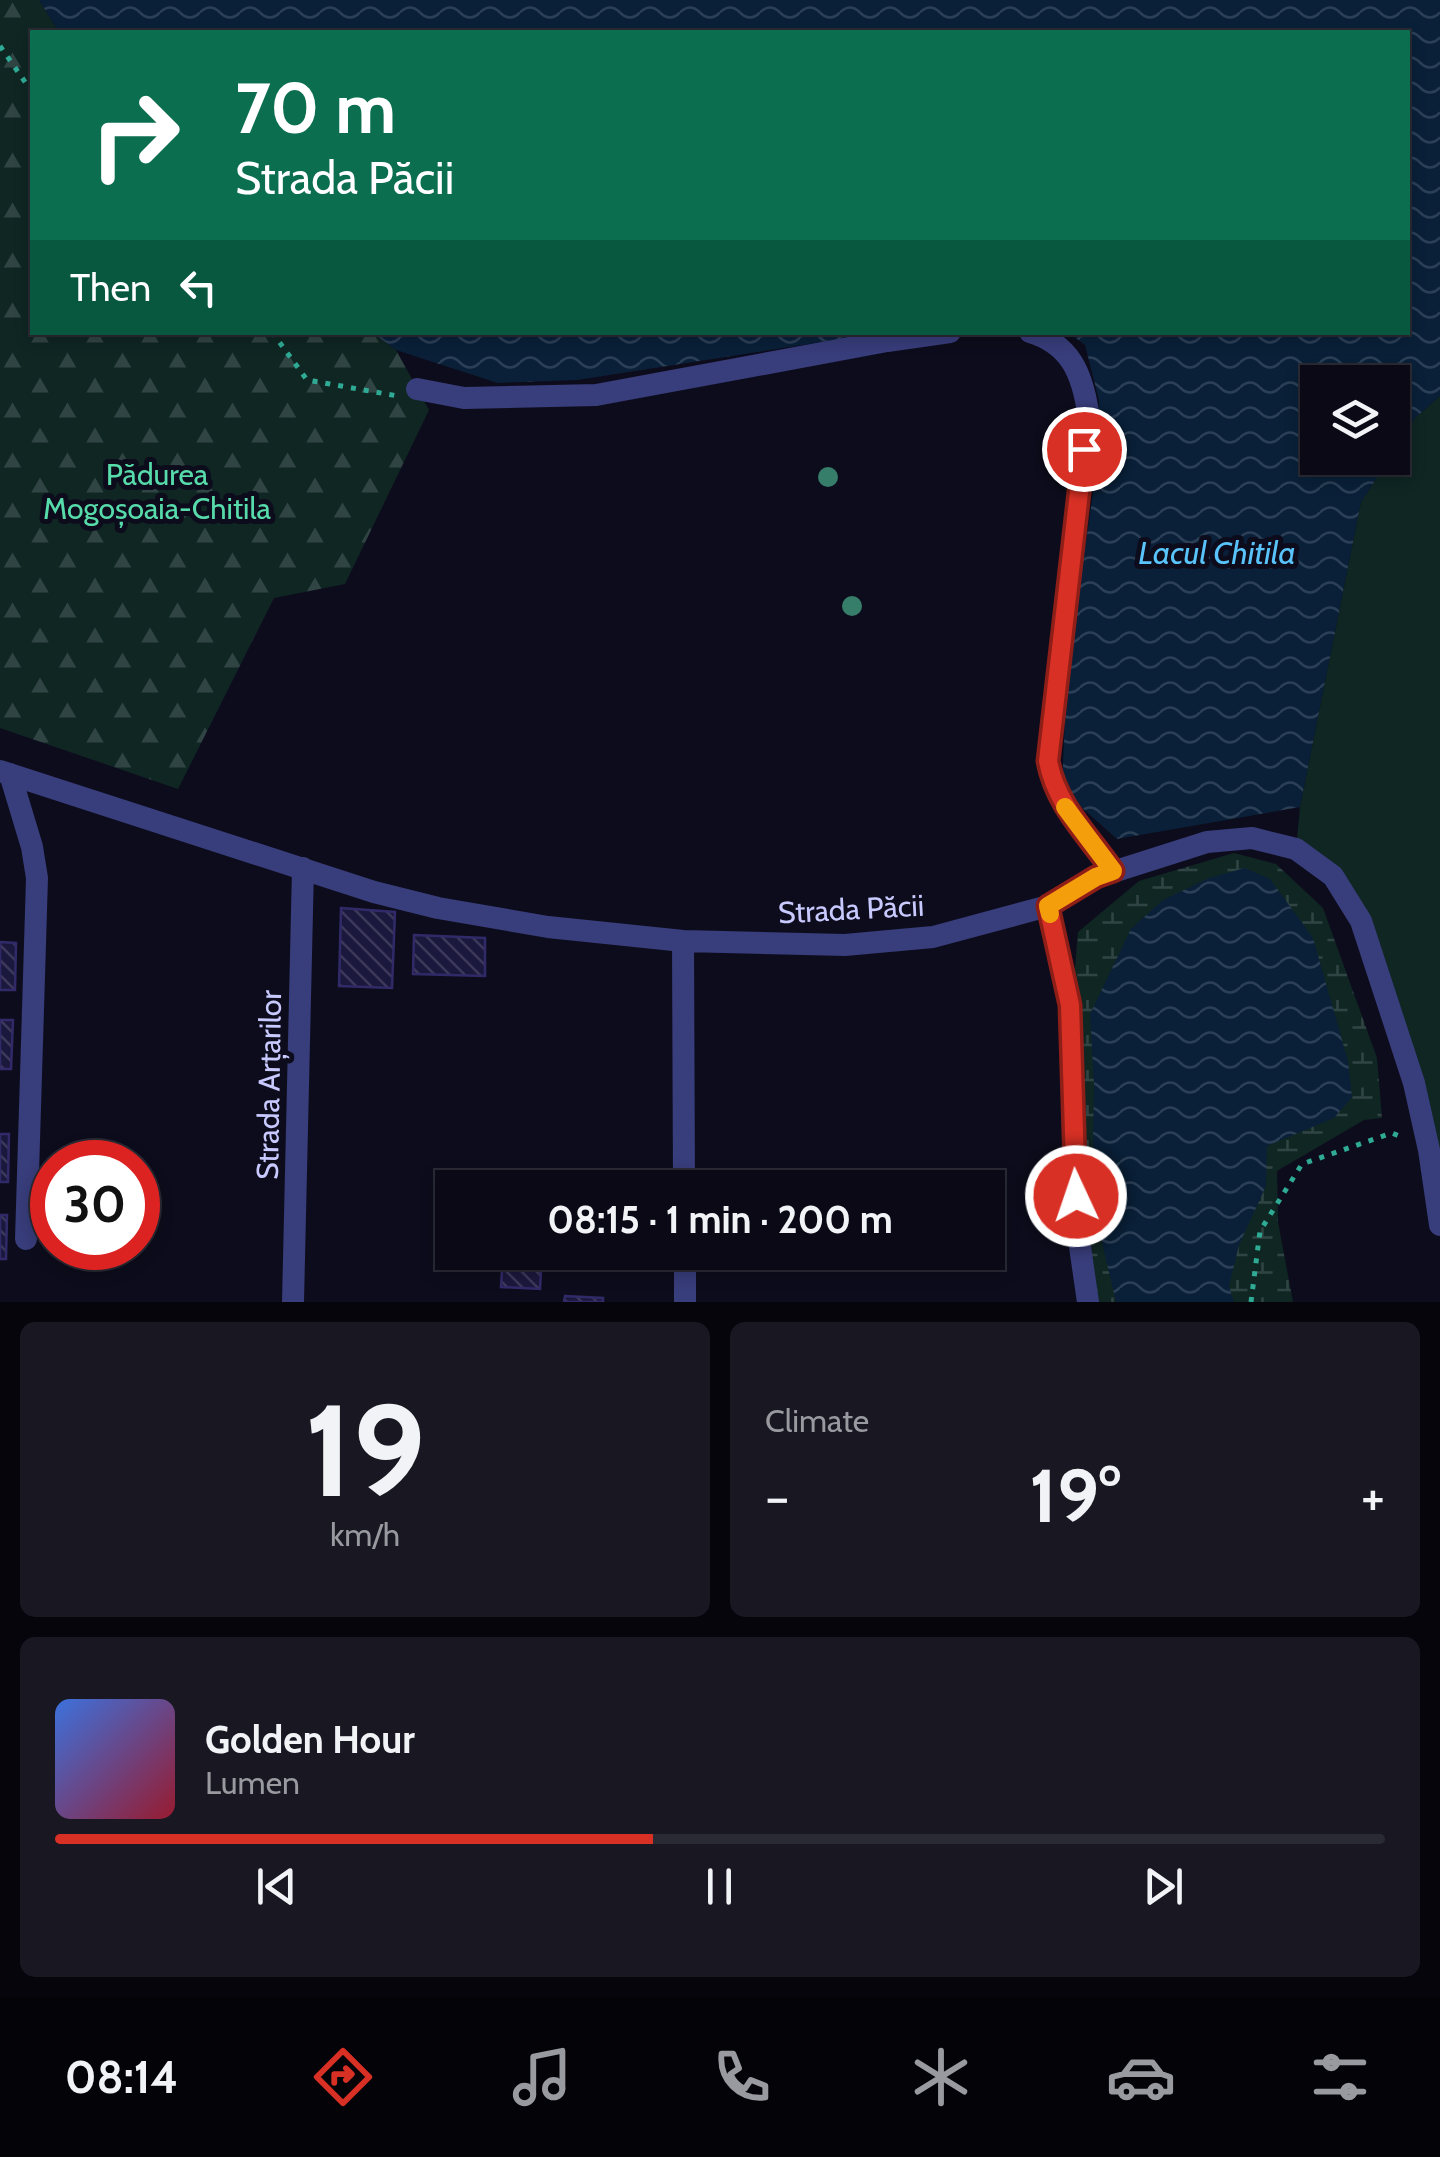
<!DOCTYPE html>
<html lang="en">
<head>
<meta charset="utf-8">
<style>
  body { margin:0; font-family:Cabin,sans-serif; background:#181722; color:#f1f3f6; height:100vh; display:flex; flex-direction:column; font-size:38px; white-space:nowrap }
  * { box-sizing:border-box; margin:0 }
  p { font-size:32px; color:#999aa0 }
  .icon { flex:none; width:55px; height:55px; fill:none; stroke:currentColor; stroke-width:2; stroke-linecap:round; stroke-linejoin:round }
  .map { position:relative; height:1302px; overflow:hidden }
  .details { display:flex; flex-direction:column; gap:20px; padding:20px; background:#06050c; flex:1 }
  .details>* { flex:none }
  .banner { position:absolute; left:30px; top:30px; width:1380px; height:305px; border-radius:0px; box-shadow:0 5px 15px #0003,0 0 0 2px #2a2a34; background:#0b6e4f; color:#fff; overflow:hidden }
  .tools { position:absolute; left:1300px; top:365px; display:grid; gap:20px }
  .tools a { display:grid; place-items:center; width:110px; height:110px; border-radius:0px; background:#0a0915; box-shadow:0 5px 15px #0003,0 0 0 2px #2a2a34; font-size:50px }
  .speed { position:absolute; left:30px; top:1140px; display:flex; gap:20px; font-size:50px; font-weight:700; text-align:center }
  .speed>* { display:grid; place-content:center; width:130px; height:130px; border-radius:50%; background:#0a0915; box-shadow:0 5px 15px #0003,0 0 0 2px #2a2a34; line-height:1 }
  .speed .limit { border:15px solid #d22; background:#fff; color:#111 }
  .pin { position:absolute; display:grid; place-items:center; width:85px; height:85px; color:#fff; margin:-42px; border:5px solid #fff; border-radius:50%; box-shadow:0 2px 10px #0007 }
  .me { position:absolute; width:110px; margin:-55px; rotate:357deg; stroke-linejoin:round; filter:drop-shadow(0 0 8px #0008) }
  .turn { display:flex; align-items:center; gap:35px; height:210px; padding:0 40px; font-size:45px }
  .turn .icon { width:130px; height:130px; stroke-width:2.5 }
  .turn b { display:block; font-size:70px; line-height:85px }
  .then { display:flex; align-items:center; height:95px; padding:0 40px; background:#0003; gap:20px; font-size:38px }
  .big { font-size:75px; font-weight:700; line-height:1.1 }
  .details .card { flex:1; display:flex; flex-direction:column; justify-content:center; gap:15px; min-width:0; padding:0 35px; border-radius:15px; background:#181722 }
  .details .dial { align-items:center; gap:0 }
  .dial b { font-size:130px; line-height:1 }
  .song { display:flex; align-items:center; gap:30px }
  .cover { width:120px; height:120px; border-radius:15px; background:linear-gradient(135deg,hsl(220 70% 55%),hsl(350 70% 35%)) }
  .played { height:10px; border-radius:5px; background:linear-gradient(90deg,#d93025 45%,#2a2a34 45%) }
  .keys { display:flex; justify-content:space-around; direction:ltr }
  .heat { display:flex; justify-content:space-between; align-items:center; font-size:55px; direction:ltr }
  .details .tiles { flex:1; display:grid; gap:20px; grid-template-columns:1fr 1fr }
  .card:last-child { grid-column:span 2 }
  .trip { position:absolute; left:435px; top:1170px; width:570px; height:100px; border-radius:0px; background:#0a0915; box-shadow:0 5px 15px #0003,0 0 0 2px #2a2a34; font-weight:700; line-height:100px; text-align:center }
  .tab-bar { display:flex; height:160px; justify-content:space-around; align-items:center; background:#040408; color:#999aa0 }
  .tab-bar .icon { width:70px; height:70px }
  .tab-bar .selected { color:#d93025 }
  .tab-bar b { font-size:45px; color:#f1f3f6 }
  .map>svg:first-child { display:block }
  .forest { fill:url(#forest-firs) }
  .wetland { fill:url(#wetland-marsh) }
  .green { fill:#0f2623 }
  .water { fill:url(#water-waves) }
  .building { fill:url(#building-back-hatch); stroke:#302b68; stroke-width:2.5 }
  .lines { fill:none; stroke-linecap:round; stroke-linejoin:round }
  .path { stroke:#2fab95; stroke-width:5; stroke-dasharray:5 8; stroke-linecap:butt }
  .street { stroke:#383d7b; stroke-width:22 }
  .tree { fill:#367e6a }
  .route-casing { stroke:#8d1f18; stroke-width:25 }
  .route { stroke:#d93025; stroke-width:18 }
  .slow { stroke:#f59e0b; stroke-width:18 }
  .labels { text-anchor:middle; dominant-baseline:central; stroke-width:10; stroke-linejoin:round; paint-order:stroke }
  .park-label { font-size:30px; fill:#57dbaa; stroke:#0d0c1c }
  .street-label { font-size:30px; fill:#c8c9fe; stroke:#0d0c1c }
  .water-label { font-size:32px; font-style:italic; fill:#59c4fb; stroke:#0d0c1c }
</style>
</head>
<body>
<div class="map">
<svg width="1440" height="1302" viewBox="0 0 1440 1302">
  <defs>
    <pattern id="forest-firs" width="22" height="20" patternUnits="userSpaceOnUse" patternTransform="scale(2.5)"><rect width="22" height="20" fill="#0f2623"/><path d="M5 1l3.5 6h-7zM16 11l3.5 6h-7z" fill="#304444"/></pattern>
    <pattern id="wetland-marsh" width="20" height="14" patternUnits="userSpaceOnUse" patternTransform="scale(2.5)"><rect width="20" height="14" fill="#0f2623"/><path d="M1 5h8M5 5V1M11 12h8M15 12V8" fill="none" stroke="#304444"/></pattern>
    <pattern id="water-waves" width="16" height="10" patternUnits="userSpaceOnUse" patternTransform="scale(2.5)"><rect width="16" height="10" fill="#092038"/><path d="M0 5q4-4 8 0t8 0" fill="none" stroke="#2b3f56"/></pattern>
    <pattern id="building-back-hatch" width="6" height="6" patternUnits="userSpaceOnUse" patternTransform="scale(2.5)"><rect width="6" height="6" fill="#1b183d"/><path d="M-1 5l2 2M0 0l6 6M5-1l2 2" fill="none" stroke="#3b385a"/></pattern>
  </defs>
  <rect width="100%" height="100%" fill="#0d0c1c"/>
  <path class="forest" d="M0 0H39L59 32H32V332L373 333 396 350 429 410 345 584 274 598 178 789 0 728Z"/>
  <path class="wetland" d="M1234 853 1276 864 1323 908 1377 1058 1382 1118 1364 1120 1277 1171 1278 1222 1293 1302H1091L1071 1017 1078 932 1139 881Z"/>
  <path class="green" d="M1440 396V1150L1361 921 1296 849 1300 807 1361 502 1415 418Z"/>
  <path class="water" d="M39 0H1440V396L1415 418 1393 453 1392 382H1318V458H1390L1361 502 1300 807 1117 839 1062 790 1067 670 1099 453V400L1085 345 1069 333 1408 332V32H59Z
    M373 333H879L577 380 498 383 396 350Z
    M1245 868 1270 879 1313 938 1348 1061 1352 1097 1334 1118 1267 1146 1266 1186 1239 1245 1229 1286 1234 1302H1116L1092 1200 1094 1084 1090 1014 1131 929 1163 900 1209 878Z"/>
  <path class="building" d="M341 908 395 912 392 988 339 986Z
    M414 935 485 938V976L413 974Z
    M0 942 16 943 15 990H0Z
    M0 1020H13L11 1069H0Z
    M0 1134H9L8 1182H0Z
    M506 1170 544 1171V1188H505Z
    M0 1215H7L6 1259H0Z
    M503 1252H542L540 1289 501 1287Z
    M565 1296 603 1298V1302H564Z"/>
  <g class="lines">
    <path class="path" d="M0 46 32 92
      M272 332 307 380 398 396
      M1251 1302 1260 1231 1302 1164 1392 1133 1404 1138"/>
    <path class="street" d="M1030 332C1070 344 1082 373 1088 412L1048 761C1056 805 1088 835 1113 871
      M417 389 464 398 596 395 887 341 950 332
      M0 771 374 892 438 908 548 927 683 941 845 945 933 937 1048 906 1097 877 1207 842 1252 838 1296 849 1333 876 1361 921 1414 1083 1429 1150 1440 1225
      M10 774 32 847 37 878 26 1239
      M1048 906 1070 1005 1078 1233 1088 1302
      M683 941 684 1188
      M685 1252V1302
      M293 1302 303 868"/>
  </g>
  <g class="tree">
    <circle cx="828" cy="477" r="10"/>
    <circle cx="852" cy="606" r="10"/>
  </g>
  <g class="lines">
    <defs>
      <path id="route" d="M1076 1196 1070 1005 1048 906 1096 877 1113 871C1088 835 1056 805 1048 761L1084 449"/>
    </defs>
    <use href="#route" class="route-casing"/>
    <use href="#route" class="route"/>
    <path class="slow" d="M1050 914 1048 906 1096 877 1113 871 1065 807"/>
  </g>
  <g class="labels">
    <g class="park-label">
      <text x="157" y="474">Pădurea<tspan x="157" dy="34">Mogoșoaia-Chitila</tspan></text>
    </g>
    <g class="street-label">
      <text transform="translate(851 909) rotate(-3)">Strada Păcii</text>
      <text transform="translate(269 1085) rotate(-89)">Strada Arțarilor</text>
    </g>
    <g class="water-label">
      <text x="1217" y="552">Lacul Chitila</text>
    </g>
  </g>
</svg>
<div class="tools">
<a><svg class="icon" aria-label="layers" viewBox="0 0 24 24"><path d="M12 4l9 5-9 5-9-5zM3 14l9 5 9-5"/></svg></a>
</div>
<div class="speed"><div class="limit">30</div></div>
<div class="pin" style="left:1084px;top:449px;background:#d93025"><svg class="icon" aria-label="arrive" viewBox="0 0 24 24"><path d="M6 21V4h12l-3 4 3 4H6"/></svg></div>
<svg class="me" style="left:1076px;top:1196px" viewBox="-20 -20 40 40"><circle r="17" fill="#d93025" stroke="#fff" stroke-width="3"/><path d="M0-11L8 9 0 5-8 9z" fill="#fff"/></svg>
<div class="trip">08:15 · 1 min · 200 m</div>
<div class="banner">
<div class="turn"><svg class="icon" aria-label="right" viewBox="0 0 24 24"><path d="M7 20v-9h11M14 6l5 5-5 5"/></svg><div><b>70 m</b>Strada Păcii</div></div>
<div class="then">Then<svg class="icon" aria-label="left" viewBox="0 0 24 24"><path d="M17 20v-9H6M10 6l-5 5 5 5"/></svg></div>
</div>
</div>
<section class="details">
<div class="tiles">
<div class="card dial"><b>19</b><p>km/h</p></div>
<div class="card"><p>Climate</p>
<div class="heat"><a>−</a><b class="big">19°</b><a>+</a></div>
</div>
<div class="card">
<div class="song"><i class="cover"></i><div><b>Golden Hour</b><p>Lumen</p></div></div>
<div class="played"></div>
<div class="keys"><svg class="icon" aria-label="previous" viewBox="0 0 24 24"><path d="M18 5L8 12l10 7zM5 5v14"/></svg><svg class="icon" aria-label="pause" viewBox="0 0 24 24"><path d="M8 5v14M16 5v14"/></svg><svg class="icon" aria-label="next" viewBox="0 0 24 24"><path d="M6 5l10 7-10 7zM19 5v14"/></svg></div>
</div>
</div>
</section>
<nav class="tab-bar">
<b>08:14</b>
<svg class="icon selected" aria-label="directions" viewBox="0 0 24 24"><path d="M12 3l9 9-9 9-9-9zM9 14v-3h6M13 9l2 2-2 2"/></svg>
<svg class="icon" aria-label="music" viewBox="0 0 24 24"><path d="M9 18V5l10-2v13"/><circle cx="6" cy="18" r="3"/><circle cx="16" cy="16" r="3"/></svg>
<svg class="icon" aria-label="phone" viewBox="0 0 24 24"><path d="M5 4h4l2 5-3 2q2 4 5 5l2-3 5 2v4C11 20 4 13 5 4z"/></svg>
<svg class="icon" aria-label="climate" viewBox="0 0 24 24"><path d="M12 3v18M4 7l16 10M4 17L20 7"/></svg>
<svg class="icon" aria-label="car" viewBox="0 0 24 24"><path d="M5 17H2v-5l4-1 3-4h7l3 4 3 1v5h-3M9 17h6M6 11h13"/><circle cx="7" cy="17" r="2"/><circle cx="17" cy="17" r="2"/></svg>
<svg class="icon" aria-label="filters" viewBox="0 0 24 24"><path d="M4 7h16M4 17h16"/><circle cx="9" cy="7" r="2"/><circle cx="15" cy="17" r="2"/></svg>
</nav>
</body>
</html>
